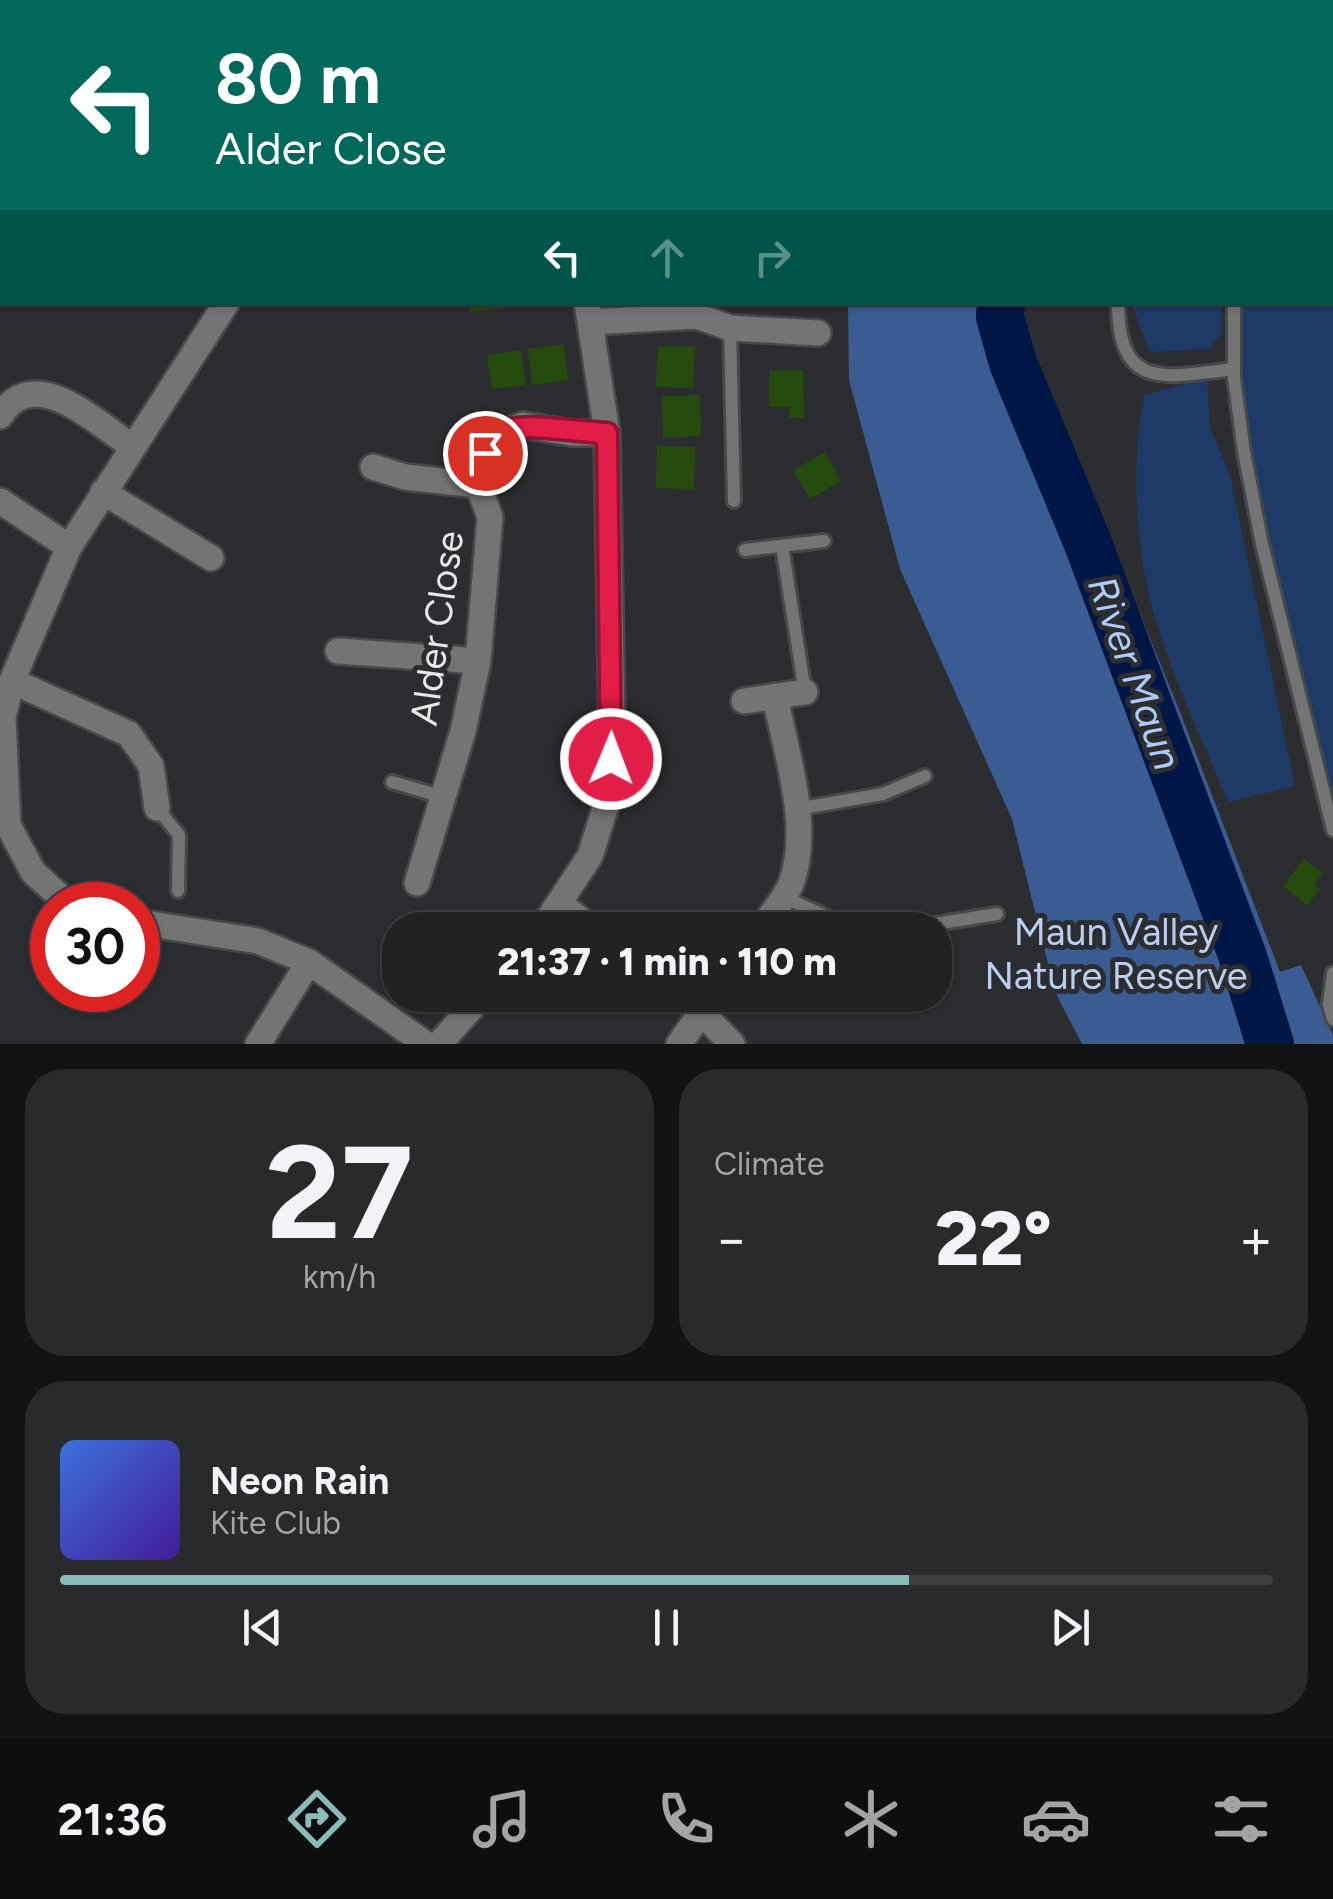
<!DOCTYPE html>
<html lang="en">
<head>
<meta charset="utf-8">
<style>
  body { margin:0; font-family:Figtree,sans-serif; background:#292a2c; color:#f1f3f6; height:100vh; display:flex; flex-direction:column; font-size:38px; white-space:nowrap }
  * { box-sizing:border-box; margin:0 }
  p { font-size:32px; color:#a2a4a6 }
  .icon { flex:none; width:55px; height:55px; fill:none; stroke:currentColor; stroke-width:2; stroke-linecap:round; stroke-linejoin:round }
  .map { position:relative; height:1044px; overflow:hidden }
  .panel { display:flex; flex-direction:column; gap:25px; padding:25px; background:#121314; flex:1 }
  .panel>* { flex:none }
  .hud { position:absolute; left:0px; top:0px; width:1335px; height:305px; box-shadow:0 2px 8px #0004,0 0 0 2px #3e3f41; background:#00695c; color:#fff; overflow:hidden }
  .speed { position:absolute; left:30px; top:882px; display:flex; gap:20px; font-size:50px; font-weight:700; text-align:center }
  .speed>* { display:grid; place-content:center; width:130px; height:130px; border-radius:50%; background:#212224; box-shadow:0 2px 8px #0004,0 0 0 2px #3e3f41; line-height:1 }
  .speed .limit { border:15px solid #d22; background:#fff; color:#111 }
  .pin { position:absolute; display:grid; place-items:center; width:85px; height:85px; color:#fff; margin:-42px; border:5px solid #fff; border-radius:50%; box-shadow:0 2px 10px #0007 }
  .me { position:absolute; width:110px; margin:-55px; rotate:1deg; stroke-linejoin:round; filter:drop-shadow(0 0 8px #0008) }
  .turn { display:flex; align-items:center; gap:35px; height:210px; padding:0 50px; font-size:45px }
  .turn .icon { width:130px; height:130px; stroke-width:2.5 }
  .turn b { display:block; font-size:70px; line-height:85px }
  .lanes { display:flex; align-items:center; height:95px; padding:0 50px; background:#0003; justify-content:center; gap:50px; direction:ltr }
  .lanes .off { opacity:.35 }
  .big { font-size:75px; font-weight:800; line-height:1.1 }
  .panel .widget { flex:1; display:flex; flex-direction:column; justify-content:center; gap:15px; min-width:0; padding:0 35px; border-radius:40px; background:#292a2c }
  .panel .dial { align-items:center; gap:0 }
  .dial b { font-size:130px; line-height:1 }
  .song { display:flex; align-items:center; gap:30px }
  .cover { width:120px; height:120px; border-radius:15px; background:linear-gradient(135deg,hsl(220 70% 55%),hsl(260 70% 35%)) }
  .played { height:10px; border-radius:5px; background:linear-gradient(90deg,#8bbbb9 70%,#3e3f41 70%) }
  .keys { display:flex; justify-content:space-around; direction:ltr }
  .heat { display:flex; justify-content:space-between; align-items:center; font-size:55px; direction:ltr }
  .panel .tiles { flex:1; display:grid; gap:25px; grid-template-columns:1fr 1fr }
  .widget:last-child { grid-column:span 2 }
  .trip { position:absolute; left:382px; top:912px; width:570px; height:100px; border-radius:40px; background:#212224; box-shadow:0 2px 8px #0004,0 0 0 2px #3e3f41; font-weight:800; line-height:100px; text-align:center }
  .tabs { display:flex; height:160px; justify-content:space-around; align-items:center; background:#0d0e0e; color:#a2a4a6 }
  .tabs .icon { width:70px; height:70px }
  .tabs .selected { color:#8bbbb9 }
  .tabs b { font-size:45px; color:#f1f3f6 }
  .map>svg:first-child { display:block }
  .green { fill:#1e3a67 }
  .forest { fill:#3a5c92 }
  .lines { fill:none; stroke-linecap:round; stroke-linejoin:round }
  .river { stroke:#001646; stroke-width:48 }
  .building { fill:#264b0e }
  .service-casing { stroke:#47484a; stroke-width:18 }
  .minor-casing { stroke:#47484a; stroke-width:30 }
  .service { stroke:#727476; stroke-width:12 }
  .minor { stroke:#727476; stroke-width:25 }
  .route-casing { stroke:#92132f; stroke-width:25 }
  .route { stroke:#e11d48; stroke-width:18 }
  .labels { text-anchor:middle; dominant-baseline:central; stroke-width:10; stroke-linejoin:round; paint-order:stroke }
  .street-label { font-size:38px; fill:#e7e8ea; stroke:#2c2d30 }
  .park-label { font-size:38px; fill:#bacfef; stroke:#2c2d30 }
  .water-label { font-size:40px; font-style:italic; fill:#adccfc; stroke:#2c2d30 }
</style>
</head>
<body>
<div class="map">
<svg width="1333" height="1044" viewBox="0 0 1333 1044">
  <rect width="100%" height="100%" fill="#2c2d30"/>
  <path class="green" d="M1333 101V816L1244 434 1242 303 1332 302Z
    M1131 303H1221V334L1209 349 1150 352Z
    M1207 378 1210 428 1230 475 1295 786 1228 802C1205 745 1177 688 1159 630 1135 556 1130 471 1144 395Z"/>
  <path class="forest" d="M848 303H1023L1027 336 1180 712 1280 972 1301 965 1333 1035V1044H1082L1055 992 1012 819 900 569 849 380Z"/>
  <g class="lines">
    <path class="river" d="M1053 2 1054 0
      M1001 302 1000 317 1013 363 1087 541 1243 957 1270 1044"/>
  </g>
  <path class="building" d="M470 302H530L531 305 471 312Z
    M564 344 568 380 532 385 528 349Z
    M658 346 695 347 693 388 656 387Z
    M521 350 526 385 492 389 487 355Z
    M803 370 804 418H790V407H769V371Z
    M700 395 701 436 663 438 662 396Z
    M657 446 695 447 694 489 656 488Z
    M825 452 841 481 810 499 793 470Z
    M1304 859 1323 873 1314 884 1320 889 1307 905 1283 886Z"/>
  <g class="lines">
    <defs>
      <path id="service" d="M1155 2V0
        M1118 302C1118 392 1165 377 1234 369
        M1234 302V378L1244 452 1262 544 1333 830
        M730 328 734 501
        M782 546 805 692
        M745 550 824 541
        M392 782 443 797
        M157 808 179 835 178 891
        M797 809 883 794 925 776
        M783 897 857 930
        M898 930 997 914
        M1333 973 1329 1004 1333 1019"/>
      <path id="minor" d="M494 0V2
        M774 0 775 2
        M592 322 697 316 730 328 818 333
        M0 416C35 362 94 422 132 446
        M373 467 405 477 478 485
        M103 492 211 558
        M0 501 69 547
        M338 651 478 661
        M12 681 129 734 151 766 157 808
        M744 701 805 692
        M417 883 463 731 478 661 490 517 478 485 485 453 500 434 523 425 571 433H607
        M78 905 64 900 33 872 8 825 3 717 12 681 69 547 227 302
        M561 905 594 930
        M138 922 258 941 309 962 426 1044
        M541 930 590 856 610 793 612 725 607 433 587 302
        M760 930C770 916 784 900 791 884 812 826 786 754 775 696
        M679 995 702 1013 732 1044
        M258 1044 309 962
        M439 1044 483 995
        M679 1044 714 995"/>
    </defs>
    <use href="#service" class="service-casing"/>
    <use href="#minor" class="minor-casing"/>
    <use href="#service" class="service"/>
    <use href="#minor" class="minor"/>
  </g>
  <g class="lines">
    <defs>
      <path id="route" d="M485 453C489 447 495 437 500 433 519 420 581 433 607 433L611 759"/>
    </defs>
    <use href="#route" class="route-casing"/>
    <use href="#route" class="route"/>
  </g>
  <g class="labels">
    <g class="street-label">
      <text transform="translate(437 628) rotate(-82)">Alder Close</text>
    </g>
    <g class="park-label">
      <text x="1116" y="932">Maun Valley<tspan x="1116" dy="44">Nature Reserve</tspan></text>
    </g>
    <g class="water-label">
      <text transform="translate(1135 673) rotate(70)">River Maun</text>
    </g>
  </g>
</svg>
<div class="speed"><div class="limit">30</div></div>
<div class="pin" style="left:485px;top:453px;background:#d93025"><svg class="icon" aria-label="arrive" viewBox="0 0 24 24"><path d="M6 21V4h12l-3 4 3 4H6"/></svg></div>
<svg class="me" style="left:611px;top:759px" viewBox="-20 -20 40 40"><circle r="17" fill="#e11d48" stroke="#fff" stroke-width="3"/><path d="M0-11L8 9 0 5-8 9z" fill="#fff"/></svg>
<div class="trip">21:37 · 1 min · 110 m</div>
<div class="hud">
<div class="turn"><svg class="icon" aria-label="left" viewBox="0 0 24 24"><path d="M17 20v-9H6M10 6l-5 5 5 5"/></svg><div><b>80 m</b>Alder Close</div></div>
<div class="lanes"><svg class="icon" aria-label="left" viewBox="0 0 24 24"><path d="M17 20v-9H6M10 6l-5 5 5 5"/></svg><svg class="icon off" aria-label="ahead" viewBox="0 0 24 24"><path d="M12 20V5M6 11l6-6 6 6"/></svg><svg class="icon off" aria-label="right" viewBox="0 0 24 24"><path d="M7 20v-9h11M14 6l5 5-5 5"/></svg></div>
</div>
</div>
<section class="panel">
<div class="tiles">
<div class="widget dial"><b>27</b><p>km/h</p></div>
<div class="widget"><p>Climate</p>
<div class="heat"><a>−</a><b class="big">22°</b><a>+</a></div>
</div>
<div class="widget">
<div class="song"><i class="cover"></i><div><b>Neon Rain</b><p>Kite Club</p></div></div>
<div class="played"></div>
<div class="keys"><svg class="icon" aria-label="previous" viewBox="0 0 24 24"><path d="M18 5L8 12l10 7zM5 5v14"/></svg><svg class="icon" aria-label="pause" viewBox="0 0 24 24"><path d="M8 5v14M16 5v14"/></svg><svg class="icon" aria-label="next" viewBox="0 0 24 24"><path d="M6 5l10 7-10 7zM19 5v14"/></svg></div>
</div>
</div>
</section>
<nav class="tabs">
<b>21:36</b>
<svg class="icon selected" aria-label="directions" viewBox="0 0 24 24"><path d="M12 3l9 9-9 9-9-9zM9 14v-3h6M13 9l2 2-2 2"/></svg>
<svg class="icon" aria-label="music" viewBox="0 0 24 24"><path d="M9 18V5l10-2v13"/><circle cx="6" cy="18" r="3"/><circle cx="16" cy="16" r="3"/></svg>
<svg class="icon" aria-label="phone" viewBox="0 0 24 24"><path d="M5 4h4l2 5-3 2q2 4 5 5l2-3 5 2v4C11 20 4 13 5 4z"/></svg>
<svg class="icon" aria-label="climate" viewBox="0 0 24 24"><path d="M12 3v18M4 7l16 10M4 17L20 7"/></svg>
<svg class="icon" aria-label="car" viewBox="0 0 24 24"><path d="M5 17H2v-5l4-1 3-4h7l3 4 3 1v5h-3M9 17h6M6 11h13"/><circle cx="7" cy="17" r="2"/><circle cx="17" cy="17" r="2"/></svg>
<svg class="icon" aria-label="filters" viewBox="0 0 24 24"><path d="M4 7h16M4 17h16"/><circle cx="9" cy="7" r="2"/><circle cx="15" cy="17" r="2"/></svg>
</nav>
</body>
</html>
